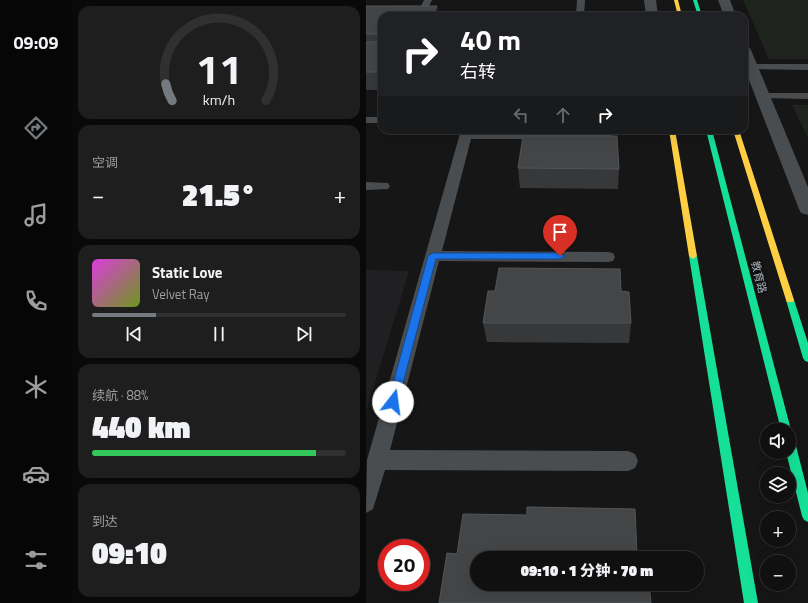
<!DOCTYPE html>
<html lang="zh">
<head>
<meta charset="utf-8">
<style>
  body { margin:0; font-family:"Titillium Web","Noto Sans SC",sans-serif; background:#1e1e1e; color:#f1f3f6; height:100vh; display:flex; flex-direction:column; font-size:15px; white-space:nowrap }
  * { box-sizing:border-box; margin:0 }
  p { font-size:13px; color:#9c9d9f }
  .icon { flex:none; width:22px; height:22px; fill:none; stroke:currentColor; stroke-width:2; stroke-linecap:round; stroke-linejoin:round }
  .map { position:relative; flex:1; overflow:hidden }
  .drawer { display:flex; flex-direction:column; gap:6px; padding:6px; background:#090909; width:294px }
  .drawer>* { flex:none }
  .top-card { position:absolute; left:12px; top:12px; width:370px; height:122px; border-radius:12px; box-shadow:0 4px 16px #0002,0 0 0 1px #303030; background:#202124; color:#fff; overflow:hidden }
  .fabs { position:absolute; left:394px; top:423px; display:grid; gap:8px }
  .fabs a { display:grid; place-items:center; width:36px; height:36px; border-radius:50%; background:#101010; box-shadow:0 4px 16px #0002,0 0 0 1px #303030; font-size:20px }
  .speed { position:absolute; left:12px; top:539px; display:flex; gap:8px; font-size:20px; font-weight:700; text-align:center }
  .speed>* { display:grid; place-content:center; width:52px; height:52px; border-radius:50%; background:#101010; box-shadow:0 4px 16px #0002,0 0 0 1px #303030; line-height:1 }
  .speed .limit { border:6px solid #d22; background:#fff; color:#111 }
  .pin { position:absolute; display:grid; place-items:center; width:34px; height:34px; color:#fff; margin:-41px -17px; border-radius:50% 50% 50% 0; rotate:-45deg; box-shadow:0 0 4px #0007 }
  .pin .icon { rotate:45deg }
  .me { position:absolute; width:44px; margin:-22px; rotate:15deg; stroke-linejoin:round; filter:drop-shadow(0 0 3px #0008) }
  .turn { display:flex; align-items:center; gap:14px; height:84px; padding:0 16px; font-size:18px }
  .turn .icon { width:52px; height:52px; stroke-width:2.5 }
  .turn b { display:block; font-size:28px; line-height:34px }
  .lanes { display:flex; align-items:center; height:38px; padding:0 16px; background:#0003; justify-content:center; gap:20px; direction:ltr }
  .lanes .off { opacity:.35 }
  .big { font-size:30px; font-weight:800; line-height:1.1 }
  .drawer .widget { flex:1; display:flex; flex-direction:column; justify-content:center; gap:6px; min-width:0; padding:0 14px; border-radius:12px; background:#1e1e1e }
  .drawer .dial { align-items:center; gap:0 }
  .dial svg { height:104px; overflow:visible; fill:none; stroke:#303030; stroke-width:7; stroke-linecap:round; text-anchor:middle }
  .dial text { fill:#f1f3f6; stroke:none }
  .song { display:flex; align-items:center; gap:12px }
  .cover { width:48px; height:48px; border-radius:6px; background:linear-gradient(135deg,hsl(300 70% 55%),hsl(80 70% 35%)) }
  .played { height:4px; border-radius:2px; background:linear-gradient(90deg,#747a7f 25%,#303030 25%) }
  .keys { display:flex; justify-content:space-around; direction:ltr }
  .heat { display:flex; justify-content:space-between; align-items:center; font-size:22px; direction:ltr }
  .charge { height:6px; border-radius:3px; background:linear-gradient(90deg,#34c759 88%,#303030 0) }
  .trip { position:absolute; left:104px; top:551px; width:234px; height:40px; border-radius:20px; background:#101010; box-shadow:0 4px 16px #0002,0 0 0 1px #303030; font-weight:800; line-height:40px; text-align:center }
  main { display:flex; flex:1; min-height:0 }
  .dock { display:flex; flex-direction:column; width:72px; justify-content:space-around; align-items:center; background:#060606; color:#9c9d9f }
  .dock .icon { width:28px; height:28px }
  .dock .selected { color:#747a7f }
  .dock b { font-size:18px; color:#f1f3f6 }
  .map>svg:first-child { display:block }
  .built { fill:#202022 }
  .green { fill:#1f251e }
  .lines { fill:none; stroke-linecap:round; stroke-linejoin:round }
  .lane { fill:#4a4d4f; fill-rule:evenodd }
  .street { fill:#4a4d4f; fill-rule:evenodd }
  .fast { fill:#16e098; fill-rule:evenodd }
  .slow { fill:#ffcf43; fill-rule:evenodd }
  .wall { fill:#37383a }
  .shaded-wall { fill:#252526 }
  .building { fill:#434547; stroke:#535659 }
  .route { fill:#1a73e8; stroke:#114b97 }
  .labels { text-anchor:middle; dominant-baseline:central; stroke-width:4; stroke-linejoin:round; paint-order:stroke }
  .street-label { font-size:11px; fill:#a7b0b8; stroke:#101112 }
</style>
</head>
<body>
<main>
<nav class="dock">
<b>09:09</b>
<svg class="icon selected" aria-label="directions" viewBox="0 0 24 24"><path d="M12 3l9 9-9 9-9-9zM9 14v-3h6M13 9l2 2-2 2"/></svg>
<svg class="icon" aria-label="music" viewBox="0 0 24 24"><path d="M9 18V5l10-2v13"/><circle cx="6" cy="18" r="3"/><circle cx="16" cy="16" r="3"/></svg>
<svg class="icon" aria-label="phone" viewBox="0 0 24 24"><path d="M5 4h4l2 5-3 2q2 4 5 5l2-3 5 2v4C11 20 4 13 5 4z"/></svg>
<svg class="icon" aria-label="climate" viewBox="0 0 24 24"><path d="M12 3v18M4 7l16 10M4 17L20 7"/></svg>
<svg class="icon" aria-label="car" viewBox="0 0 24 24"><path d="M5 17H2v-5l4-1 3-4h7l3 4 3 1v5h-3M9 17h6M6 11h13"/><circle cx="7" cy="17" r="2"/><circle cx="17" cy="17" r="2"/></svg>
<svg class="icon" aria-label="filters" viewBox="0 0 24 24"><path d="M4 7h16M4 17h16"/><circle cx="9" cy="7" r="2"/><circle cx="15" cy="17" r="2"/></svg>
</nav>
<section class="drawer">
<div class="widget dial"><svg viewBox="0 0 100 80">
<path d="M14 69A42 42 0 1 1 86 69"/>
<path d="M14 69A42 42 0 0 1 9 56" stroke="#747a7f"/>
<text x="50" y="56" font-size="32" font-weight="700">11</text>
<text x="50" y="72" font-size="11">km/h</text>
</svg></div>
<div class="widget"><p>空调</p>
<div class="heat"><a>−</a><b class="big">21.5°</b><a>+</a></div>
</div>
<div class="widget">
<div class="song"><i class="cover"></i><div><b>Static Love</b><p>Velvet Ray</p></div></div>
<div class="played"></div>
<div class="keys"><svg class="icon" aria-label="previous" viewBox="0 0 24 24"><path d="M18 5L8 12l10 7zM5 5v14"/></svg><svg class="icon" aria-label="pause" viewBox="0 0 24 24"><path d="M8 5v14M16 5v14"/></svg><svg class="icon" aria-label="next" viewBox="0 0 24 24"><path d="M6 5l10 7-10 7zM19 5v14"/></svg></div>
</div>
<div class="widget"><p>续航 · 88%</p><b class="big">440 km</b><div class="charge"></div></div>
<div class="widget"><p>到达</p><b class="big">09:10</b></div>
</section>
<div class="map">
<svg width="442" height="603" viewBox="0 0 442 603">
  <rect width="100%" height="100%" fill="#161616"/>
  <path class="built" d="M0 270 43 271 0 412Z"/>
  <path class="green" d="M377 0H442V59H403Z
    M426 105H442V138Z"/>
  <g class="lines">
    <path class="lane" d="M58 0H66L58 16H50Z
      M211 0H219L218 16H210Z
      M385 64H442V70L381 69 380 67Z
      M397 93H442V99L393 98 392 96Z
      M0 117H16V123H0Z
      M95 130H107L106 131H240L244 133 246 135 244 137 240 139H105L76 251 242 252 247 253 249 257 247 261 242 262 73 261 24 450 262 451 269 454 272 461 269 468 262 471 19 470 7 509 0 513 1 460Z
      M0 182 22 183 24 186 22 189 0 190Z"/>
    <path class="street" d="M278 0H290L292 16H280Z
      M352 0H364L370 16H358Z
      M378 46 383 47 385 50 442 187V215L435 213 433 209 378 67Z"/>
    <path class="fast" d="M327 0H331L336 16H332Z
      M340 130H346L425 430 423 434V430H415Z
      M327 253 331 256 392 603H378L323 256Z
      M424 297 427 298 428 300 442 343V362L439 361 437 358 420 300 421 298Z
      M423 437 427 438 429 442 442 493V522L438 520 436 516 420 452H423Z"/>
    <path class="slow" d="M308 0H312L316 16H312Z
      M303 130H309L331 256 327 259 323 256Z
      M367 130H373L428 300 427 302H421L420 300Z"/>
  </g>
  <path class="wall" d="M0 6H71L73 16H16V90H0Z
    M152 168 253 169 252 189 154 188Z
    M255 291 265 323 263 343 121 342 117 323Z"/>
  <path class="shaded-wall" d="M71 6 73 16H66Z"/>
  <path class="building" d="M0 6H71L66 16H16V72H0V42H11L12 41V34H0Z
    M157 136H251L253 169 152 168Z
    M133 268 254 269 255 291 263 292 265 323H117L122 291H129Z
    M161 507 269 509 271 555H282V558H111V584H283L285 603H73L81 553 91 554 97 514 161 515Z"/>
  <path class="route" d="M67 253H194L199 256 194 259H70L32 402 31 405 27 406 23 405 22 402 62 256Z"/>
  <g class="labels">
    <g class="street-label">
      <text transform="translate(393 277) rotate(76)">教育路</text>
    </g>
  </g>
</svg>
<div class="fabs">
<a><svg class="icon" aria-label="sound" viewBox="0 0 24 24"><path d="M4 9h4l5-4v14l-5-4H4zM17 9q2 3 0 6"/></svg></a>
<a><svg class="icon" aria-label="layers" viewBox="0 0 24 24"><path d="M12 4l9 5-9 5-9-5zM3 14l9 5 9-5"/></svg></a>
<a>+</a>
<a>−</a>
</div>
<div class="speed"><div class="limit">20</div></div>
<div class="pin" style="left:194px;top:256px;background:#d93025"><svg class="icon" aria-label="arrive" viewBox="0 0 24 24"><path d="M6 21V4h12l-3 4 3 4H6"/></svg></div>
<svg class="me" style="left:27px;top:402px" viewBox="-20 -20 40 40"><circle r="19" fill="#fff"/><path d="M0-13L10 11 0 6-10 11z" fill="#1a73e8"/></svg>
<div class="trip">09:10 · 1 分钟 · 70 m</div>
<div class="top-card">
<div class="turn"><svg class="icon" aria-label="right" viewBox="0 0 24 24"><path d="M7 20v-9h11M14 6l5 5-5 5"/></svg><div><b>40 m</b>右转</div></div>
<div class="lanes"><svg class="icon off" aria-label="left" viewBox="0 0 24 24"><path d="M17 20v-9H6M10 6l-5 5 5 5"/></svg><svg class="icon off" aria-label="ahead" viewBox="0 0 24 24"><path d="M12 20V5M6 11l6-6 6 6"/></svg><svg class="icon" aria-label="right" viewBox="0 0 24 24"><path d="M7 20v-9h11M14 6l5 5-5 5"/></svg></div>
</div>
</div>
</main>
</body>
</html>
